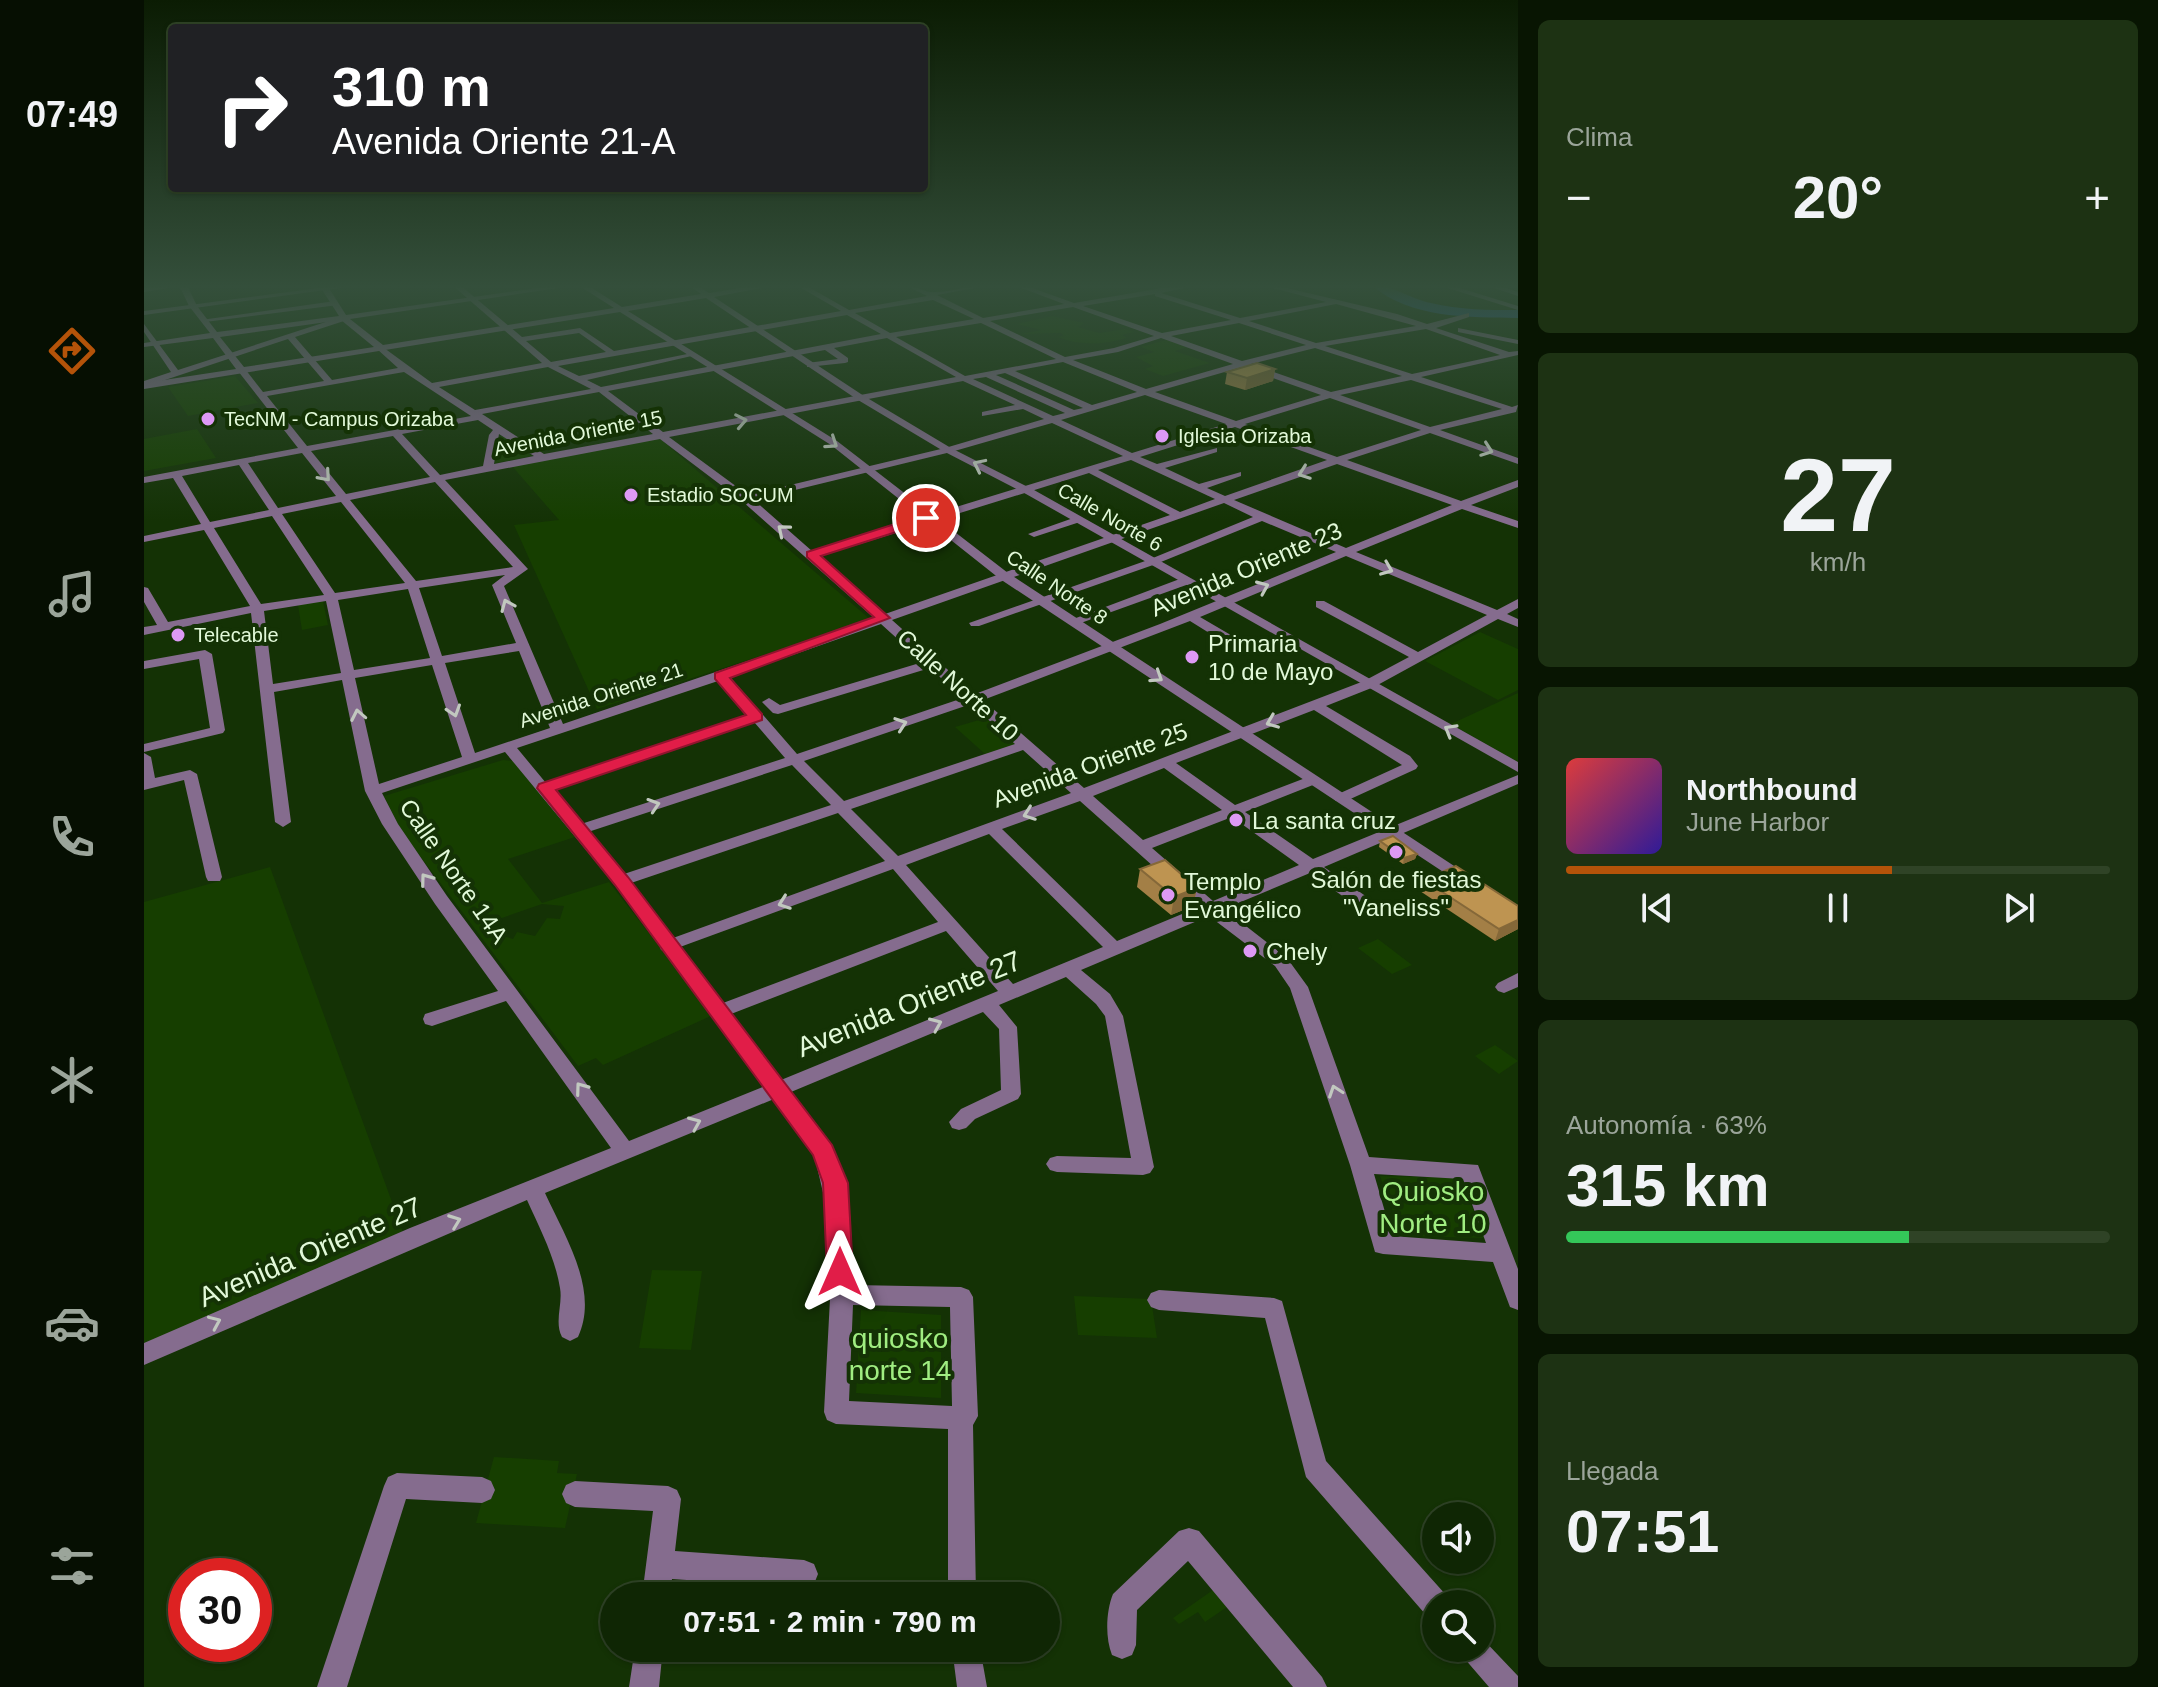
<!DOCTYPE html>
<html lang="es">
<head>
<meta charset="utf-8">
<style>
  body { margin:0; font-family:Arial,sans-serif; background:#1d3213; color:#f1f3f6; height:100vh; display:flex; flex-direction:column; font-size:30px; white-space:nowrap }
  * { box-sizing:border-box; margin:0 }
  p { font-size:26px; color:#9ba59a }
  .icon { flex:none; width:44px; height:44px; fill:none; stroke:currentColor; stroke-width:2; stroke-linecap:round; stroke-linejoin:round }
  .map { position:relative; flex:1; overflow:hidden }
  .drawer { display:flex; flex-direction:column; gap:20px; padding:20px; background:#081502; width:640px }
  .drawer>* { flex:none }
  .guide { position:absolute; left:24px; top:24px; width:760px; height:168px; border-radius:8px; box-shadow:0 2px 6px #0004,0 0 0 2px #2f4326; background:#202124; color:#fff; overflow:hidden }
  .buttons { position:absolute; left:1278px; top:1502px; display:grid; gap:16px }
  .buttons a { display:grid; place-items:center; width:72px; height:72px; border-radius:50%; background:#0f2604; box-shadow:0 2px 6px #0004,0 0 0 2px #2f4326; font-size:40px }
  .speed { position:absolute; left:24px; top:1558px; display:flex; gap:16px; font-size:40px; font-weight:700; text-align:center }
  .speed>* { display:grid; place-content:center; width:104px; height:104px; border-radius:50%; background:#0f2604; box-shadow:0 2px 6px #0004,0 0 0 2px #2f4326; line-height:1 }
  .speed .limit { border:12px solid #d22; background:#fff; color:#111 }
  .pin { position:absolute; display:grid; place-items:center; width:68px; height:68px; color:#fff; margin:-34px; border:4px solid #fff; border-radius:50%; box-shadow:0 2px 8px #0007 }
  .me { position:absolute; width:88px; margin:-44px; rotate:0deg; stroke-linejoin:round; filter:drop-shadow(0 0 6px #0008) }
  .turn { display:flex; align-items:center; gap:28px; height:168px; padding:0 32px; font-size:36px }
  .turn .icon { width:104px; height:104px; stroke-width:2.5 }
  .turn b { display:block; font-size:56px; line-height:68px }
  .big { font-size:60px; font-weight:700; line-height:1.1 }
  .drawer .widget { flex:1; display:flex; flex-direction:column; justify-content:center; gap:12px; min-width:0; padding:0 28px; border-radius:12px; background:#1d3213 }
  .drawer .dial { align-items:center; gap:0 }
  .dial b { font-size:104px; line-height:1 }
  .song { display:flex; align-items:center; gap:24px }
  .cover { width:96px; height:96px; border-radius:12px; background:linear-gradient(135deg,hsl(0 70% 55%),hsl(250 70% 35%)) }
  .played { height:8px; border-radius:4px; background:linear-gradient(90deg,#b45309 60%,#2f4326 60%) }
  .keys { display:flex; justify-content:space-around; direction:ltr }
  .heat { display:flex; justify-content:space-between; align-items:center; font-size:44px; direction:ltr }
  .charge { height:12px; border-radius:6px; background:linear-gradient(90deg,#34c759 63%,#2f4326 0) }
  .trip { position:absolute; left:456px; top:1582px; width:460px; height:80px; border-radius:40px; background:#0f2604; box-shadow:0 2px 6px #0004,0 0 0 2px #2f4326; font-weight:700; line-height:80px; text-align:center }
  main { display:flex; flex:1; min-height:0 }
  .menu { display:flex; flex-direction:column; width:144px; justify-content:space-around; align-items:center; background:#060f02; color:#9ba59a }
  .menu .icon { width:56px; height:56px }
  .menu .active { color:#b45309 }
  .menu b { font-size:36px; color:#f1f3f6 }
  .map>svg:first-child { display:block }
  .green { fill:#163e00; fill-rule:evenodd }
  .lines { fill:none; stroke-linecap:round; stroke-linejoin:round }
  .river { fill:#275ca4; fill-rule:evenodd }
  .minor { fill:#856c8e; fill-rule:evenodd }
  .tertiary { fill:#856c8e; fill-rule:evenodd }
  .wall { fill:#a37f46 }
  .shaded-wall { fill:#856839 }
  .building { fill:#be9451; stroke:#856839; stroke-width:2 }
  .oneway { stroke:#c1c8bf }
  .route { fill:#e11d48; stroke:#92132f; stroke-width:2 }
  .poi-dot { fill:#dd99f4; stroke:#143205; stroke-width:3 }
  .labels { text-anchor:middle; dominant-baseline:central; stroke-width:8; stroke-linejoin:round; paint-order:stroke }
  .far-poi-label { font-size:20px; fill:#e2f9d9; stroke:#143205; text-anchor:start }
  .far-street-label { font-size:20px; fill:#e2f9d9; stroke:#143205 }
  .street-label { font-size:24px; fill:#e2f9d9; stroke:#143205 }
  .poi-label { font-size:24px; fill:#e2f9d9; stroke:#143205; text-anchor:start }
  .near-street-label { font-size:28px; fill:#e2f9d9; stroke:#143205 }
  .near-park-label { font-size:28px; fill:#a0ed81; stroke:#143205 }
</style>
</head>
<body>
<main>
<nav class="menu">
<b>07:49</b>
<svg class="icon active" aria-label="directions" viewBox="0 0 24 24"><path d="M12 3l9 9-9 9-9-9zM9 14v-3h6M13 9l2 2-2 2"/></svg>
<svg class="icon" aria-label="music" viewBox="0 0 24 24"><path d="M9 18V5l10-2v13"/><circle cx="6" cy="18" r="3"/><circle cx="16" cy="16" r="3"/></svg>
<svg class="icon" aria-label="phone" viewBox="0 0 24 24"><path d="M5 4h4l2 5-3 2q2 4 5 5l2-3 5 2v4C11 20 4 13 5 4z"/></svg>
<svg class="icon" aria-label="climate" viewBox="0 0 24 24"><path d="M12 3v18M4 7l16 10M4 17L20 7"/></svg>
<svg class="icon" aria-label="car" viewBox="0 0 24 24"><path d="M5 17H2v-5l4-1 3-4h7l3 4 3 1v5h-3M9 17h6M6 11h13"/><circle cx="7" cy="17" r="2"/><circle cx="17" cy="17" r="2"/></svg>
<svg class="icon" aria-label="filters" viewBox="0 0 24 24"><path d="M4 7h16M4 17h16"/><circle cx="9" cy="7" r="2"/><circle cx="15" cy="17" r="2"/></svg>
</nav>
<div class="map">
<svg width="1374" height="1687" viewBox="0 0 1374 1687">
  <rect width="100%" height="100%" fill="#143205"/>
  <path class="green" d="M908 316 940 323 934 327 955 333 982 329 990 332 978 335 983 338C959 345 936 346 914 337L920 336 917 333 876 334 897 330 873 324Z
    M1022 340 1043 347 1031 351 1066 363 1019 376 1001 369 1009 366 992 357 1010 352 997 347Z
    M91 376 114 403 44 416 24 387Z
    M53 429 72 458 0 471V439Z
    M358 436 363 437 388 456 351 463 354 438Z
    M515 438 727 620 453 709 370 525 415 520 367 465Z
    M179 601 184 625 158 630 154 605Z
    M1336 632 1374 649V690L1354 700 1281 661Z
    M1374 693V762L1307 724Z
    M842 718 872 744 841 754 811 727Z
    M359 760 370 761 431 837 364 859 398 903 465 882 569 1015 459 1065 452 1058 434 1066 258 832 240 796ZM398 904 420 906 416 919 403 918 391 936 373 932 369 939 346 932 355 919Z
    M126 867 260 1235 0 1346V902Z
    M1234 939 1268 965 1248 974 1214 948Z
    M1351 1045 1374 1061 1355 1074 1331 1056Z
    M1236 1176 1316 1178 1341 1238 1258 1236Z
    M508 1270 558 1271 547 1350 495 1348Z
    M930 1296 1007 1299 1013 1338 934 1335Z
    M717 1310 797 1315V1398L712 1393Z
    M350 1457 415 1461 413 1473 433 1474 421 1528 332 1523Z
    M1069 1590 1083 1607 1061 1622 1054 1612 1035 1624 1029 1618Z"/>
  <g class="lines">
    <path class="river" d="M1228 285C1249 285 1266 299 1287 303 1315 310 1345 310 1374 310V318C1327 317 1265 319 1228 285Z"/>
    <path class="minor" d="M21 285H42L0 292V288Z
      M197 285H218L0 315V311Z
      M308 285H316L378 337 436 328 470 351 697 311 652 285H661L705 310 783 296 761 285C771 285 778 291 787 292 804 293 827 285 847 285L793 295 839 318 920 304 869 285H880L930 303 1036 285H1054L1017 293 1096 318 1182 302 1117 285H1130L1253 314 1283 324 1325 313V317L1292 328 1365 352 1374 351V355L1277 377 1368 407 1374 405 1372 412 1296 430 1374 458V464L1286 433 1203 460 1317 501 1374 480V487L1327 505 1374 521V528L1318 509 1212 552 1353 610 1374 599V608L1363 614 1374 619V627L1354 619 1230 687 1182 706 1266 756 1274 766 1272 769 1202 801H1192L1189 798 1192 795 1258 765 1170 710 1032 763 1091 805 1164 777H1174L1177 780 1174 783 1101 812 1169 859 1374 775V784L1180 867 1233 904 1236 908 1233 912H1221L1166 873 1080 909 1143 958 1164 987 1225 1157 1334 1165 1374 1269V1310L1366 1307 1349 1262 1239 1254 1231 1252 1206 1165 1146 988 1131 966 1065 916 937 970 966 994 979 1016 1010 1167 1006 1173 999 1175 913 1172 906 1170 902 1164 906 1158 913 1156 987 1158 961 1016 952 1004 922 977 855 1005 873 1027 877 1094 874 1099 831 1119 822 1128 815 1130 808 1128 805 1122 817 1109 857 1090 855 1029 839 1012 647 1092 690 1151 706 1214 710 1285 817 1287 825 1290 829 1297 834 1416 829 1425 832 1596H804V1429L692 1424 683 1420 680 1412 687 1280 684 1214 670 1154 630 1099 401 1193C420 1235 456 1290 434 1337L426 1341 418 1337C410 1322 419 1304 416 1288 411 1257 396 1229 383 1200L0 1365V1343L266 1228 467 1148 362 1001 288 1026 281 1024 279 1019 281 1014 354 991 291 904 238 824 221 791 198 680 130 692 147 822 139 827 131 822 107 613 0 635V627L13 625 0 602V587L4 588 24 622 106 606 60 530 0 542V536L57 524 29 478 0 483V477L154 448 94 371 95 369H101L119 392 180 381 144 339 0 387V381L27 372 0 332V324L34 370 200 316 203 320 151 337 188 380 254 368 233 349 236 345 288 383 398 363ZM1011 294V296L1087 320 1018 333 939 306ZM789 300 830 319 746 333 711 313ZM1192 304 1272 326 1172 343 1105 321ZM929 307 1010 336 970 348 921 357 846 321ZM703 315 737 334 457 387 443 380 552 355 548 353 435 376 414 366ZM837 323 912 359 821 376 752 337ZM1095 323 1162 345 1098 361 1027 336ZM1282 329 1356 355 1268 374 1181 346ZM435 333 462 352 407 362 382 341ZM743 338 812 377 519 432 464 391 681 350 694 359 663 363V367L701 363 704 362V358L690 348ZM1017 338 1089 364 1002 389 929 360 974 352ZM1171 348 1258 376 1187 392 1107 364ZM919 362 993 392 948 405 871 371ZM404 367 447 389 331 410 295 387ZM1098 367 1177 395 1092 421 1011 392ZM260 372 327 416 163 446 123 396ZM861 373 939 408 930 410 852 375ZM842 377 921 413 909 416 829 379ZM1267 380 1358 409 1286 427 1196 395ZM819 381 871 405 838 412V416L879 409 900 419 801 448 604 495 525 437ZM455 392 509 434 400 454 338 414ZM1001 395 1082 424 988 453 917 420ZM1186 398 1277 430 1193 457 1101 424ZM334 420 349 430 345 435 339 466 296 475 258 434ZM908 423 979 456 668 551 610 500 807 452ZM1091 427 1183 460 1081 496 1063 488 1097 476V472L1055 484 1021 468 1073 452V448L1013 464 996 457ZM355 434 390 456 350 464ZM249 436 286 477 202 494 167 451ZM516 439 598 501 730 618 419 724 360 586 384 569 301 480ZM158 453 192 496 134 508 104 463ZM987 460 1071 499 1036 512 954 470ZM1193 464 1308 505 1202 548 1090 500ZM95 465 125 510 66 522 38 476ZM945 473 1026 515 741 614 674 557ZM291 482 369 567 272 581 206 500ZM197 502 261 583 191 593 138 514ZM1080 503 1109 517 1004 560 825 623 827 626H835L1012 564 1118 521 1192 552 1016 624 831 694 748 620ZM128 516 180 595 117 604 70 528ZM1202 556 1343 615 1274 652 1180 601H1172V607L1265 657 1220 681 940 788 839 700 1046 621 1099 654H1109V648L1056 617ZM361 575 348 585 372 643 298 656 275 588ZM264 589 286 658 210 670 194 600ZM182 601 197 673 129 684 120 611ZM737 624 779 662 636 705 625 698 618 702 629 713 634 714 786 668 819 698 653 754 586 677ZM375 651 406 728 331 753 301 663ZM288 665 318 757 235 784 211 678ZM574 681 604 715 402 783 373 748ZM827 704 871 744 700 801 660 761ZM610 722 641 758 437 824 409 790ZM879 750 927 793 754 856 707 809ZM361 752 471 885 515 944 517 950 520 951 621 1086 485 1141 303 896 254 824 238 793ZM648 765 687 805 480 874 444 832ZM1020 768 1078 810 999 840 949 796ZM936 801 1055 907 973 941 858 829ZM694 813 741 861 529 938 487 883ZM1088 817 1155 865 1069 901 1008 848ZM845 834 959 947 869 984 762 865ZM749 869 794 922 579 1003 536 947ZM802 931 854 991 637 1080 587 1014ZM1230 1174 1319 1179 1342 1243 1248 1236ZM709 1305 806 1307 808 1406 705 1401Z
      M1294 285H1306L1374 306V310Z
      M1341 285H1353L1374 292V296Z
      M191 301 194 305 61 322 57 320Z
      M1314 328 1374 340V344L1314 332Z
      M935 516 940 519 939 521 890 537 884 534Z
      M1041 577 1045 578V584L934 624H926L924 621Z
      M61 650 68 654 81 730 79 733 0 752V744L66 728 55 659 0 669V661Z
      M0 753 7 757 11 778 46 770 53 774 78 877 76 881H64L62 877 40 780 0 790Z
      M1374 973V987L1360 993 1354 991 1351 987 1354 983Z
      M1015 1290 1130 1298 1138 1301 1182 1461 1302 1595 1306 1604H1292V1619L1282 1615 1162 1477 1121 1318 1015 1310 1007 1307 1003 1300 1007 1293Z
      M253 1473 338 1477 347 1481 351 1490 347 1499 338 1503 262 1499 203 1687H173L240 1486 244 1477Z
      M431 1481 524 1486 533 1490 537 1499 531 1551 660 1560 670 1564 674 1574 670 1584 660 1588 528 1579 526 1596H498L509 1511 431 1507 422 1503 418 1494 422 1485Z
      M1045 1528 1055 1531 1178 1677 1183 1687H1149L1044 1561 993 1610 992 1645 988 1655 978 1659 968 1655C961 1638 962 1611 969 1594L1035 1531Z
      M1336 1636 1374 1676V1687H1345L1320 1658 1316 1648H1336Z
      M491 1648H519L515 1687H485Z
      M808 1648H836L843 1687H813Z"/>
    <path class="tertiary" d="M35 285H43L53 306 73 332 195 316 175 285H183L202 315 414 285H434L206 319 239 345 470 308 434 285H443L478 307 557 294 544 285H553L565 293 615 285H633L570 297 720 396 807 448 890 490 1374 762V772L882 494 801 452 714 400 562 298 484 311 693 441 864 573 1330 879 1322 884 1316 883 856 579 687 445 476 312 0 389V383L92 369 69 338 0 347V343L66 333 45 306ZM197 320 230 347 100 367 76 337Z"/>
  </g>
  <path class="wall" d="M1131 369 1129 381 1101 390 1081 384 1083 372Z
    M1236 841 1273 854 1271 859 1259 864 1235 847Z
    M996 869 1053 888 1049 906 1027 915 993 887Z
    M1280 880 1374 906V929L1351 941 1276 891Z"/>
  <path class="shaded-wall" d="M1131 369 1129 381 1101 390 1103 378Z
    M1273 854 1271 859 1259 864 1260 858Z
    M1053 888 1049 906 1027 915 1030 897Z
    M1374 920V929L1351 941 1355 929Z"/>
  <path class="building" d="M1113 363 1131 369 1103 378 1083 372Z
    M1249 836 1273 854 1260 858 1236 841Z
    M1021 860 1053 888 1030 897 996 869Z
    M1312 866 1374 906V920L1355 929 1280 880Z"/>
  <defs><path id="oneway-chevron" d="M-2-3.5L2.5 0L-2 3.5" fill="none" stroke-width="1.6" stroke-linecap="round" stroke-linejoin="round" transform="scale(2)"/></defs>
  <g class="oneway">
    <use href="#oneway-chevron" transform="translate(597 421) rotate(-11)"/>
    <use href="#oneway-chevron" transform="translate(688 443) rotate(34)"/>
    <use href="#oneway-chevron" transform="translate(1343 450) rotate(20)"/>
    <use href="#oneway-chevron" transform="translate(835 465) rotate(-154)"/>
    <use href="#oneway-chevron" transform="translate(1160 473) rotate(160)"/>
    <use href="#oneway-chevron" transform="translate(181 476) rotate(49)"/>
    <use href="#oneway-chevron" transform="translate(639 530) rotate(-140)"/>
    <use href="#oneway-chevron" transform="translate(1243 569) rotate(22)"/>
    <use href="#oneway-chevron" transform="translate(1119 587) rotate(-23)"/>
    <use href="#oneway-chevron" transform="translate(363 605) rotate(-113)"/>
    <use href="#oneway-chevron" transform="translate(1013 677) rotate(33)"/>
    <use href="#oneway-chevron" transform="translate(310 711) rotate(72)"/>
    <use href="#oneway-chevron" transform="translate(214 715) rotate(-101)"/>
    <use href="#oneway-chevron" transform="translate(1128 722) rotate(158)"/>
    <use href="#oneway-chevron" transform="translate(757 724) rotate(-19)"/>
    <use href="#oneway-chevron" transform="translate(1306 730) rotate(-150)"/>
    <use href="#oneway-chevron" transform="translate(510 805) rotate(-18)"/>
    <use href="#oneway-chevron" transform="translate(885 814) rotate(160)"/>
    <use href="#oneway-chevron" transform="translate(282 879) rotate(-126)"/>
    <use href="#oneway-chevron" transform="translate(640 903) rotate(160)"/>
    <use href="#oneway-chevron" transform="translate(792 1024) rotate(-23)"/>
    <use href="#oneway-chevron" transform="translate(437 1088) rotate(-126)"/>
    <use href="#oneway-chevron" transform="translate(1191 1091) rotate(-109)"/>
    <use href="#oneway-chevron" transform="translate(551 1123) rotate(-23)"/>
    <use href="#oneway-chevron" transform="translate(311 1221) rotate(-21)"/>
    <use href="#oneway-chevron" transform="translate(71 1322) rotate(-24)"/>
  </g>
  <linearGradient id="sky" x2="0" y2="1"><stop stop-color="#0b1c03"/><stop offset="0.55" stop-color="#344f3b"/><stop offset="1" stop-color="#344f3b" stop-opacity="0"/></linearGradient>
  <rect width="1374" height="521" fill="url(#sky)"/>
  <path class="route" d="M782 514 788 518 787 521 677 556 746 618 586 678 618 714V720L412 790 484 877 688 1145 704 1183 709 1272 706 1280 696 1283 687 1280 683 1272 679 1183 669 1155 471 885 393 788 395 784 602 715 571 679V673L730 617 663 557V552Z"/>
  <g class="poi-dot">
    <circle cx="64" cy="419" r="8"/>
    <circle cx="1018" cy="436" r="8"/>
    <circle cx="487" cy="495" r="8"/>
    <circle cx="34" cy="635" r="8"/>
    <circle cx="1048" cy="657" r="8"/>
    <circle cx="1092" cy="820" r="8"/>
    <circle cx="1252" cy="852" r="8"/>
    <circle cx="1024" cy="895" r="8"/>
    <circle cx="1106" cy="951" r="8"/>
  </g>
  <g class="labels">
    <g class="far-poi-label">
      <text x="80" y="419">TecNM - Campus Orizaba</text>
      <text x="1034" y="436">Iglesia Orizaba</text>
      <text x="503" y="495">Estadio SOCUM</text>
      <text x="50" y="635">Telecable</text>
    </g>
    <g class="far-street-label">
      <text transform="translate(434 433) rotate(-11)">Avenida Oriente 15</text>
      <text transform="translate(966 517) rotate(30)">Calle Norte 6</text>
      <text transform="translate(913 587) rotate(34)">Calle Norte 8</text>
      <text transform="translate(457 695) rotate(-18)">Avenida Oriente 21</text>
    </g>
    <g class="street-label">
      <text transform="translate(1102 569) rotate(-23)">Avenida Oriente 23</text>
      <text transform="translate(814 685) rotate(42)">Calle Norte 10</text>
      <text transform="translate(946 765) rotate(-20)">Avenida Oriente 25</text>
      <text transform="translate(310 871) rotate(55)">Calle Norte 14A</text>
    </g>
    <g class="poi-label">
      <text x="1064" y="643">Primaria<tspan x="1064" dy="28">10 de Mayo</tspan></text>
      <text x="1108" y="820">La santa cruz</text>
      <text x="1252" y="879" text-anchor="middle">Salón de fiestas<tspan x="1252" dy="28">"Vaneliss"</tspan></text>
      <text x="1040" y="881">Templo<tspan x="1040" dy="28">Evangélico</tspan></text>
      <text x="1122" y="951">Chely</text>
    </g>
    <g class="near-street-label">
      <text transform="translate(765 1004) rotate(-22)">Avenida Oriente 27</text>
      <text transform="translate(166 1252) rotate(-23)">Avenida Oriente 27</text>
    </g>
    <g class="near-park-label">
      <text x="1289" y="1191">Quiosko<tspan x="1289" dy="32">Norte 10</tspan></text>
      <text x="756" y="1338">quiosko<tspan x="756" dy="32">norte 14</tspan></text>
    </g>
  </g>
</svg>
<div class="buttons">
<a><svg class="icon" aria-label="sound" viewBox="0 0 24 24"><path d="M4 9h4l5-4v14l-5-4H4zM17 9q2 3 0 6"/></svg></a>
<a><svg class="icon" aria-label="search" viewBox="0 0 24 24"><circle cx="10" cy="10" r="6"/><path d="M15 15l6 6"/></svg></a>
</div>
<div class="speed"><div class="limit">30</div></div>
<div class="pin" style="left:782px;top:518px;background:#d93025"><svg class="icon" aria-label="arrive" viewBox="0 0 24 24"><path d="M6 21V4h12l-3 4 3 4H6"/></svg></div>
<svg class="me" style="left:696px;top:1272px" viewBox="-20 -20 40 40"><path d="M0-17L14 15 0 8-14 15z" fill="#e11d48" stroke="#fff" stroke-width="4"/></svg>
<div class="trip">07:51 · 2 min · 790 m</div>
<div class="guide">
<div class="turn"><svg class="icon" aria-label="right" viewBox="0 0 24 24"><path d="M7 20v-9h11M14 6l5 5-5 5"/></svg><div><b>310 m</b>Avenida Oriente 21-A</div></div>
</div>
</div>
<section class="drawer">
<div class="widget"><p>Clima</p>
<div class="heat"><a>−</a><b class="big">20°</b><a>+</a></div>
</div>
<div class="widget dial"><b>27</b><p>km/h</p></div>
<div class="widget">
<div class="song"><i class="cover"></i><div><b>Northbound</b><p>June Harbor</p></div></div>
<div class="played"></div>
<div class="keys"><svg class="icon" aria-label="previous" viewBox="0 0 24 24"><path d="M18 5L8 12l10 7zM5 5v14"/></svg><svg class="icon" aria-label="pause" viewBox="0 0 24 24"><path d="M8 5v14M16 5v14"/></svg><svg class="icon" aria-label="next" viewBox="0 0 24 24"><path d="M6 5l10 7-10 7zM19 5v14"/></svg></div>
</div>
<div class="widget"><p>Autonomía · 63%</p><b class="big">315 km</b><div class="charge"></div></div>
<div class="widget"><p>Llegada</p><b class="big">07:51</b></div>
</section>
</main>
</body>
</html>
